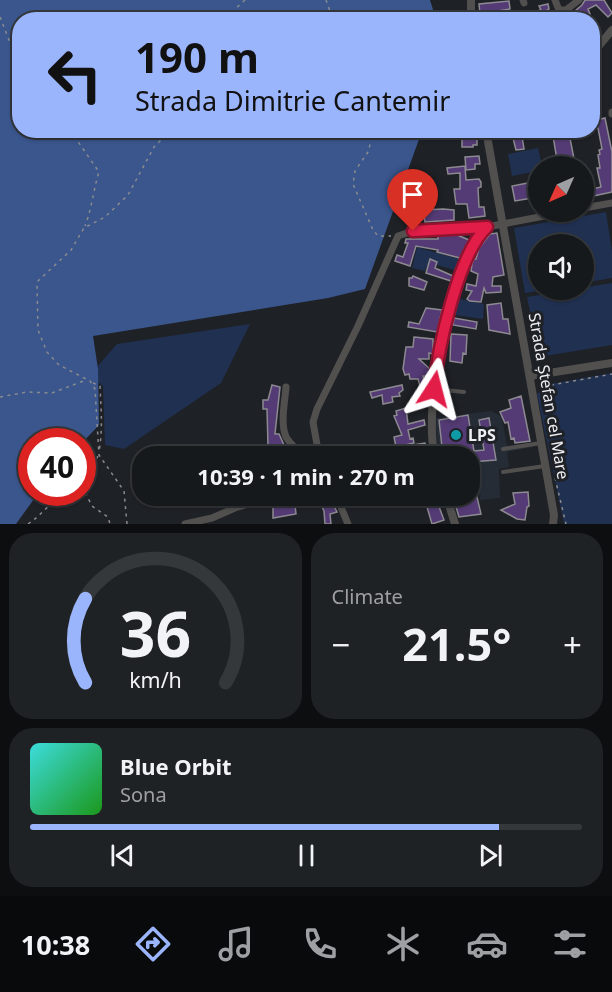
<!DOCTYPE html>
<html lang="en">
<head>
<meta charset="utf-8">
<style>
  body { margin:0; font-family:"Noto Sans",sans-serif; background:#1f2225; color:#f1f3f6; height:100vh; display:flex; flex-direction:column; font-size:22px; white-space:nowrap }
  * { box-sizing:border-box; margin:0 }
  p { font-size:20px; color:#9ea0a3 }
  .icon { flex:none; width:33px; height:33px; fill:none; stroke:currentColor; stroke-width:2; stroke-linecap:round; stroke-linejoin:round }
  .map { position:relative; height:524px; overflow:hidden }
  .panel { display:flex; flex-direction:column; gap:9px; padding:9px; background:#0c0e0f; flex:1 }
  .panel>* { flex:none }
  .guide { position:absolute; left:12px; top:12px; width:588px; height:126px; border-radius:24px; box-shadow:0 2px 4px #0004,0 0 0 2px #35383b; background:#9bb5fd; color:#111; overflow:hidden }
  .needle { width:39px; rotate:225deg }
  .fabs { position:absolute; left:528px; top:156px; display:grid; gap:12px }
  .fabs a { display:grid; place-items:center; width:66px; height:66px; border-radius:50%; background:#16191c; box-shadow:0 2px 4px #0004,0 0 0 2px #35383b; font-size:30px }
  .speed { position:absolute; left:18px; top:428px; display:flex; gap:12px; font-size:30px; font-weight:700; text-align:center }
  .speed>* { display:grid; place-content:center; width:78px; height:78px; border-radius:50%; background:#16191c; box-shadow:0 2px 4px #0004,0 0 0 2px #35383b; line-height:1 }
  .speed .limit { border:9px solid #d22; background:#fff; color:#111 }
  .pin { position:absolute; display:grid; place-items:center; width:51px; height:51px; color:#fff; margin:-62px -26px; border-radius:50% 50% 50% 0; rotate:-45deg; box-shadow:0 0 6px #0007 }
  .pin .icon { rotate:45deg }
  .me { position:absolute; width:66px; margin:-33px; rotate:9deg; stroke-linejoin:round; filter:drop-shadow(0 0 4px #0008) }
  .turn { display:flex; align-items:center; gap:21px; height:126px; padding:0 24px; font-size:27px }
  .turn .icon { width:78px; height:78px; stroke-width:2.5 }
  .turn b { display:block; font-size:42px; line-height:51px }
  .big { font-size:45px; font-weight:700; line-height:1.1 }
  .panel .tile { flex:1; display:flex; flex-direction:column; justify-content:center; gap:9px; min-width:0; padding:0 21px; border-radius:24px; background:#1f2225 }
  .panel .dial { align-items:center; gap:0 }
  .dial svg { height:156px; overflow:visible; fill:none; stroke:#35383b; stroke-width:7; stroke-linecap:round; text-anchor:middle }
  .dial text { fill:#f1f3f6; stroke:none }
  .song { display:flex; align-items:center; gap:18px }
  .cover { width:72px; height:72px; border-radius:9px; background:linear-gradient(135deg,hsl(180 70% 55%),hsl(120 70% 35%)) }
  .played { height:6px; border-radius:3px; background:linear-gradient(90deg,#9bb5fd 85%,#35383b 85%) }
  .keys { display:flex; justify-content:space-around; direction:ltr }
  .heat { display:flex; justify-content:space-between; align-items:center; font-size:33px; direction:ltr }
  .panel .tiles { flex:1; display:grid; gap:9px; grid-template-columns:1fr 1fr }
  .tile:last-child { grid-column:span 2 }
  .trip { position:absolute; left:132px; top:446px; width:348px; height:60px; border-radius:24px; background:#16191c; box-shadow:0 2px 4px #0004,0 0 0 2px #35383b; font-weight:700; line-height:60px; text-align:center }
  .tab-bar { display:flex; height:96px; justify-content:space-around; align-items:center; background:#090a0b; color:#9ea0a3 }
  .tab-bar .icon { width:42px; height:42px }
  .tab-bar .active { color:#9bb5fd }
  .tab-bar b { font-size:27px; color:#f1f3f6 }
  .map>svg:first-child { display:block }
  .built { fill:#262c36 }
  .green { fill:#203051 }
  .forest { fill:#3a568d }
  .building { fill:#543b75; stroke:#8c8a90; stroke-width:1.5 }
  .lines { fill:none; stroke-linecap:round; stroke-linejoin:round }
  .path { stroke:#898b8f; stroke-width:1.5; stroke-dasharray:3 4.5; stroke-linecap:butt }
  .service { stroke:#52504e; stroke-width:4 }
  .minor { stroke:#52504e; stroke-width:7 }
  .tertiary { stroke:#52504e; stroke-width:8 }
  .route-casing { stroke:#92132f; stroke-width:15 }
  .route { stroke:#e11d48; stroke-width:10 }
  .culture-dot { fill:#0f9aa8; stroke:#1e2126; stroke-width:2 }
  .labels { text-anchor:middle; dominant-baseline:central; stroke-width:6; stroke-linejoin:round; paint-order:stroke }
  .street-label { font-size:16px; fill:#eeeff3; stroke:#1e2126 }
  .poi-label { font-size:16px; font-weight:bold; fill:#eeeff3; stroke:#1e2126; text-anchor:start }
</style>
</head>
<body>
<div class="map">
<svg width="612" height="524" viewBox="0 0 612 524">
  <rect width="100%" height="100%" fill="#1e2126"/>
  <path class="built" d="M491 411 502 417 507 446 533 442V447L507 452 509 467 499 469 500 498 480 500 476 475H470V456H439L435 418Z"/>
  <path class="green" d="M538 148 542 166H538V171L512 176 508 154Z
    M606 212 612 251V278L584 283V244H538V290H545L525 293 514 228Z
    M417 247 462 260 458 271 437 265 426 267 425 271 412 268Z
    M612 283V345L539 357 527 297Z
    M459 299 484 304 483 319 454 315Z
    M250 324 221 383 124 449 105 445 103 386 89 376 117 344Z
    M612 373V524H564L537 394 545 385Z"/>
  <path class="forest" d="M0 0H430L436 19 20 20V130L422 131 365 289 328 298 93 336 98 369 99 425 83 442 32 441V492H39L16 524H0Z"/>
  <path class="building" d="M585 0H604L612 13 608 17 596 5 588 9 590 14 578 19 575 11 582 5Z
    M509 1 510 9 480 14 479 4Z
    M548 4 549 9 541 14 543 20H516L515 14 523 13 524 17 533 15 532 12 541 10 539 6Z
    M599 110 601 119 605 118 612 152V192L584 198V191L601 187 597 168H600L598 155 600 154 599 150 602 149 598 128 592 129V111Z
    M511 130H521L524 149 516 150Z
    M569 133 575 164 558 166 553 136Z
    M462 135H477V145H473V147H462Z
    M479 156 480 164H475V169L466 170 465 157Z
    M465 166 466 180 479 179 481 182V187L478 188 479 207H484L485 216 469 218 467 204H456L454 189H460V173L448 174 447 168Z
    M538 181V197L515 201 512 186Z
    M423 188 424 200H420L421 211H412L410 189Z
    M443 209 454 210V220L425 222 423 210Z
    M497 233 504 275 493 277 492 286H501V292L486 293 484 288 481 302 470 301 467 299 472 291 466 290 467 284 476 286 478 274 471 271 472 264 474 259H476L479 248 490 234Z
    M455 234 469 240 460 258 437 252 438 250 416 246 410 266 395 261 397 255 403 257 408 243H405L406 239H438V235Z
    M430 259 437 262 435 268 453 276 451 281 426 273Z
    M413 276 427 282 424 290 409 286V278H412Z
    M501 303 503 319H508L510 334 489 330 487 305Z
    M426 308 442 310 437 332 408 327 409 322 419 324Z
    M454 318 477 322 476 329 453 325Z
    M451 334 467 335 466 354 463 353 462 363 450 361Z
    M414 337 433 339V354L429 353V359H419L430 369 429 376H423L425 385 420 386 418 379H410L409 374 405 375 403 369 406 347H413Z
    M272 385 280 387 275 434H279L289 456H279L277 449H271L270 445 268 446 267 409H263V400H268Z
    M402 385 403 390 399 393 400 396 392 397 393 402 383 404 382 395 372 398 370 392Z
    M521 396 530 441 515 443 514 438 511 439 508 422 505 423 500 412 511 408 509 400Z
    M406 408 408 424 424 420 425 425 408 430 410 439 413 438 414 443 396 447 394 437 402 435 394 416 397 415 396 411Z
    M468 415 474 451 484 450 479 420 489 418 496 460 470 462V456H443L439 420Z
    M425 443 429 456H415L412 445Z
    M470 480H473L481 514 459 517 453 497 470 495Z
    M528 492 529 506 527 507 525 520 517 519 501 510 515 504 513 493Z
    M316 495H327L335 508 337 512 330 514 331 524H325L324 511Z
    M294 497 296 514 273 518V502Z
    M438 504 444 520 432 524 427 507Z"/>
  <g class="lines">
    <path class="path" d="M326 0 333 20
      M0 17 11 45 15 69 20 75
      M231 20 233 11 245 0
      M70 130 99 172C93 191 92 208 85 226
      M374 130 368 152 355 171 353 184 373 230 378 236H391
      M93 383 100 386C101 409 103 429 99 452
      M540 394 546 386 612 374
      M0 397 27 392 52 393 86 380
      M555 478 566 524
      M82 485 98 456
      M82 486 92 506 108 517 110 524
      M28 524C43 514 50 502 66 492
      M127 524 124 491 99 455 95 389 90 381 59 365 47 352 38 330 37 286 38 281 71 250 84 228 105 217 128 195 154 147 171 130"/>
    <path class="service" d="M435 389 464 392
      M503 449 541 443
      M503 472 545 466
      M470 476H473"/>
    <path class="minor" d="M523 0 524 3
      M555 0 559 10
      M553 20 559 10H566L579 0
      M612 112V114
      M584 208 612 203
      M286 387C285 401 280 423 286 437 290 444 298 450 303 456
      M319 456 313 422 317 409 358 326 398 236 413 231 487 227 565 212
      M336 495 348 524
      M185 524 212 518 235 508 278 495"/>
    <path class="tertiary" d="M471 0V20
      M592 54 612 30
      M486 130 554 515 553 524
      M530 376 612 363
      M435 456C422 409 451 260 487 227
      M446 495 455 524"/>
  </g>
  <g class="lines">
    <defs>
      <path id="route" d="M413 231 487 227C458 254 438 348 434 389"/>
    </defs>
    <use href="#route" class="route-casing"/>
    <use href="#route" class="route"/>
  </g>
  <circle class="culture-dot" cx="456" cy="435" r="6"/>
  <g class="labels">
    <g class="street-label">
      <text transform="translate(549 396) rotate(80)">Strada Ștefan cel Mare</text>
    </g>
    <g class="poi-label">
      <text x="468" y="435">LPS</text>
    </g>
  </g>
</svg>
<div class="fabs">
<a><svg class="needle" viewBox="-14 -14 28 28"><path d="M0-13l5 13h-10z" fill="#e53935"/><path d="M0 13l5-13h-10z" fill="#9ea0a3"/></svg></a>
<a><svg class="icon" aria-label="sound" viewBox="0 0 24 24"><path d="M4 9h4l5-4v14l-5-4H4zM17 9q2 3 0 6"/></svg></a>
</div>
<div class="speed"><div class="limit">40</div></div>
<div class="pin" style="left:413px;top:231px;background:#d93025"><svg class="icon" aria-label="arrive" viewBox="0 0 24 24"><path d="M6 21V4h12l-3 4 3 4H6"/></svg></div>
<svg class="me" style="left:434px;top:389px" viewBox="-20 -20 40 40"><path d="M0-17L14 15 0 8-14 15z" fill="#e11d48" stroke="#fff" stroke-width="4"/></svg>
<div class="trip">10:39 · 1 min · 270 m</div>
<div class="guide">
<div class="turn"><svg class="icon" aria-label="left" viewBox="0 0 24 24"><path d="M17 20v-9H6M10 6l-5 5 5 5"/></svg><div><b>190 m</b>Strada Dimitrie Cantemir</div></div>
</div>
</div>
<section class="panel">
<div class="tiles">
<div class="tile dial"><svg viewBox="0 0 100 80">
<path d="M14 69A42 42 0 1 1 86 69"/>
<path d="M14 69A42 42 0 0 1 14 26" stroke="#9bb5fd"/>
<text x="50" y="56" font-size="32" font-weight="700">36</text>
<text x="50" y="72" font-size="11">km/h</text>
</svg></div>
<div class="tile"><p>Climate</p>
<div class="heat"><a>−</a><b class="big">21.5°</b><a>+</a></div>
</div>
<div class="tile">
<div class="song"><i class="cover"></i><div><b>Blue Orbit</b><p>Sona</p></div></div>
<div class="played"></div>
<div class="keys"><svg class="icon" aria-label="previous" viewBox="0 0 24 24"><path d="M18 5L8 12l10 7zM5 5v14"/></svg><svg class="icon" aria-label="pause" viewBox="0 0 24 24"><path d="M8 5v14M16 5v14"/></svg><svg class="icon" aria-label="next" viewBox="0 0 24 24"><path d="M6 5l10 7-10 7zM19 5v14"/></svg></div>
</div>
</div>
</section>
<nav class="tab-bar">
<b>10:38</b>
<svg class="icon active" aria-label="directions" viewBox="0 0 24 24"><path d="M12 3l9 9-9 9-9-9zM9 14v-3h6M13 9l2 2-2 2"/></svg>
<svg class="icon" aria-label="music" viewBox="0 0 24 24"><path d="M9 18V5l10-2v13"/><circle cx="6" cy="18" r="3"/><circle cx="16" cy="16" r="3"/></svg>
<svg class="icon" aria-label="phone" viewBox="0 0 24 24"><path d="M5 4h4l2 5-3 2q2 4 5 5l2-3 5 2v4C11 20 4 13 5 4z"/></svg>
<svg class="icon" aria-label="climate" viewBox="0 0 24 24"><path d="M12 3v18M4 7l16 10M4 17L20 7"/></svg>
<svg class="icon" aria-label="car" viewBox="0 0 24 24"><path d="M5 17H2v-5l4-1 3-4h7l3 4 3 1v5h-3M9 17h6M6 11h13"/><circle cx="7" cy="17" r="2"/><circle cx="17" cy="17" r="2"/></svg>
<svg class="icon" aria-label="filters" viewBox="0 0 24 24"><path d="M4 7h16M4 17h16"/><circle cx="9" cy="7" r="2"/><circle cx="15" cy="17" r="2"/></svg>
</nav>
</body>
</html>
